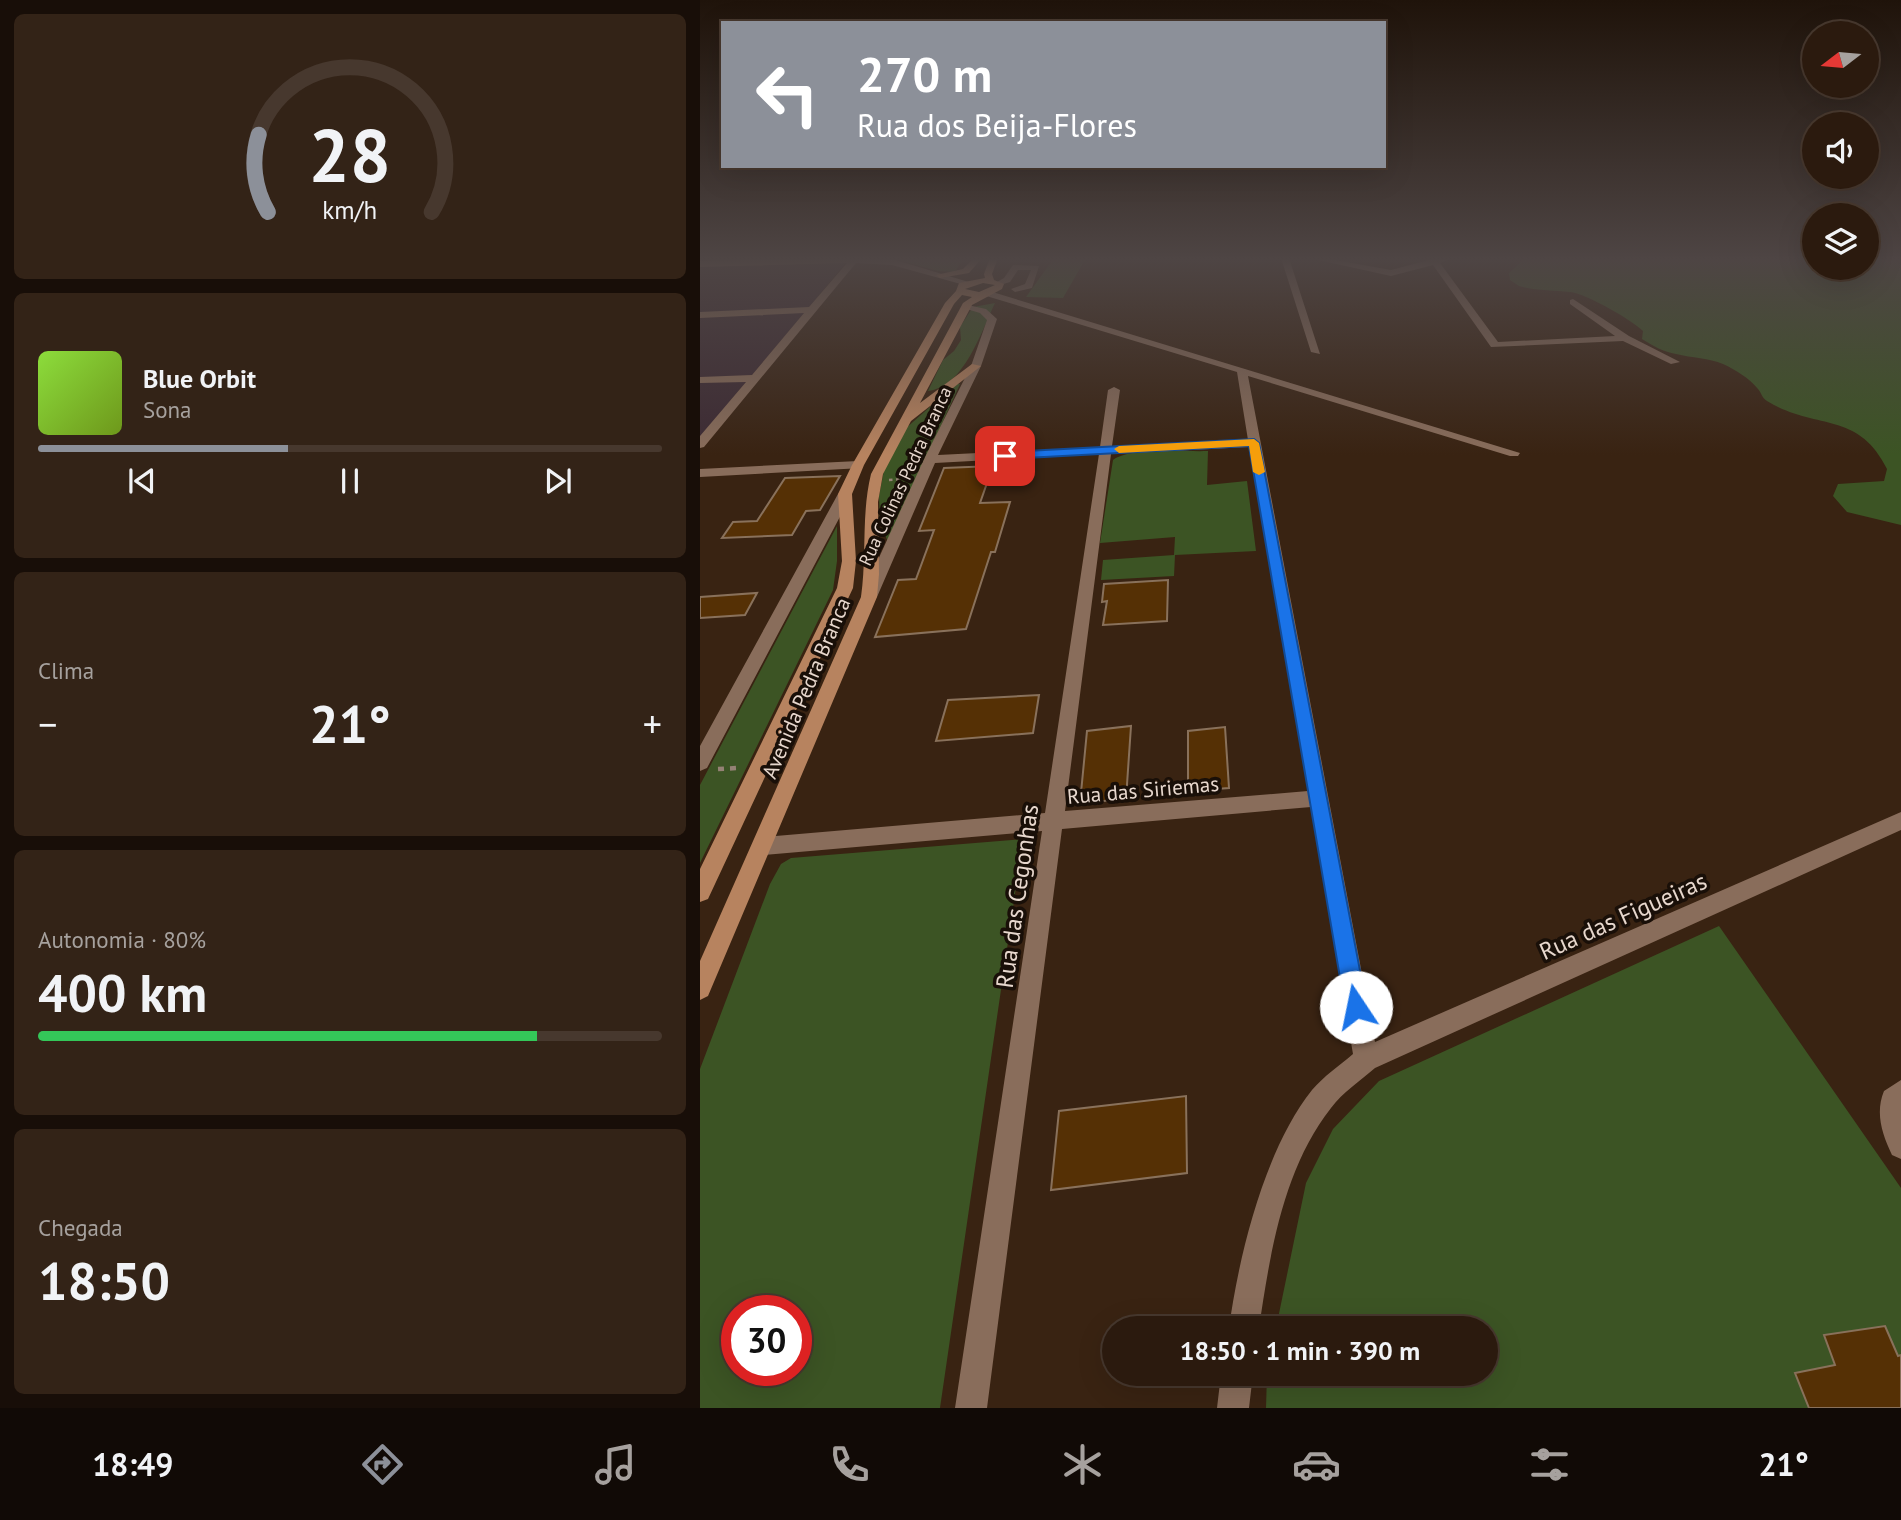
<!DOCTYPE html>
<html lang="pt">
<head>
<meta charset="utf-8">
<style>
  body { margin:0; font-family:"PT Sans",sans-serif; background:#332317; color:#f1f3f6; height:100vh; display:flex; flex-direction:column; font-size:26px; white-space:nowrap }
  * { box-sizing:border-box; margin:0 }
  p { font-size:23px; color:#a6a19e }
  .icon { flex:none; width:38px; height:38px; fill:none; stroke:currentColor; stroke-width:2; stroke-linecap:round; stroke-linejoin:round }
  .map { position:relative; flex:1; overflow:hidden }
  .side { display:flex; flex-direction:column; gap:14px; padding:14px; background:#180e08; width:700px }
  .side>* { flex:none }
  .hud { position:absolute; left:21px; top:21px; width:665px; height:147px; border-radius:0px; box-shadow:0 7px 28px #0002,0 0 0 2px #47382e; background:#8c9099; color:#fff; overflow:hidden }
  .needle { width:46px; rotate:254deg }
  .buttons { position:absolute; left:1102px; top:21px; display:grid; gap:14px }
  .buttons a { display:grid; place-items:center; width:77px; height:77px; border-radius:50%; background:#2b1a0e; box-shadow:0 7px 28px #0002,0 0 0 2px #47382e; font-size:35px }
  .speed { position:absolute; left:21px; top:1295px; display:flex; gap:14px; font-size:35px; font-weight:700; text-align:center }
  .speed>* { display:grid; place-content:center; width:91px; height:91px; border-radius:50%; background:#2b1a0e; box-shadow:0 7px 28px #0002,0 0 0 2px #47382e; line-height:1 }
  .speed .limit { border:10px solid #d22; background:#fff; color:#111 }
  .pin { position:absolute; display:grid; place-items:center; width:60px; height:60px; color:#fff; margin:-30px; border-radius:14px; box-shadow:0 4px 10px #0006 }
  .me { position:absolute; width:77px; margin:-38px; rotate:349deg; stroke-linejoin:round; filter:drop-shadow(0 0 5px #0008) }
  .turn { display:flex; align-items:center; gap:24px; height:147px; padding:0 21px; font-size:32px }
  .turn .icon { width:91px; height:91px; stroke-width:2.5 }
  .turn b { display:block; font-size:49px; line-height:60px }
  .big { font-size:52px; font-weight:600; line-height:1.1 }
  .side .widget { flex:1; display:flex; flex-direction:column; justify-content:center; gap:10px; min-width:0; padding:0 24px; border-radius:10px; background:#332317 }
  .side .dial { align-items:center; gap:0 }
  .dial svg { height:182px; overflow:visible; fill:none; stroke:#47382e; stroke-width:7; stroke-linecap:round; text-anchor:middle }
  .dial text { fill:#f1f3f6; stroke:none }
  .song { display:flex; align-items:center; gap:21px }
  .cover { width:84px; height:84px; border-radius:10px; background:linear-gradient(135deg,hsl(90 70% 55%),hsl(80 70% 35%)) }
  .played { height:7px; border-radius:4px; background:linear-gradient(90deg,#8c9099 40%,#47382e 40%) }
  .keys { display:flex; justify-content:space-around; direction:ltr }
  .heat { display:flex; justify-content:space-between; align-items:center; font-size:38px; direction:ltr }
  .charge { height:10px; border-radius:5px; background:linear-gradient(90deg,#34c759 80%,#47382e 0) }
  .trip { position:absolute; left:402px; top:1316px; width:396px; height:70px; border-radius:35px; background:#2b1a0e; box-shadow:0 7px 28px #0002,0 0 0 2px #47382e; font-weight:600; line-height:70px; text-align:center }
  .menu { display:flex; height:112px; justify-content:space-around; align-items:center; background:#110a06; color:#a6a19e }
  .menu .icon { width:49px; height:49px }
  .menu .selected { color:#8c9099 }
  .menu b { font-size:32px; color:#f1f3f6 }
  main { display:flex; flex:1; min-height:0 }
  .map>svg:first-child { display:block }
  .industrial { fill:#3c2a33 }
  .green { fill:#3c5424; fill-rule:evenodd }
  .building { fill:#553005; stroke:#89715b; stroke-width:2 }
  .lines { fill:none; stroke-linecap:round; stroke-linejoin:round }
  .path-far1 { stroke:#958275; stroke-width:2.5; stroke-dasharray:3.5 3.5; stroke-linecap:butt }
  .path { stroke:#958275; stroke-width:4.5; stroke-dasharray:6 6; stroke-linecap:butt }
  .minor { fill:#896d5b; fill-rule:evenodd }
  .major { fill:#b7835f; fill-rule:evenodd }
  .route { fill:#1a73e8; stroke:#114b97; stroke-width:2 }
  .slow { fill:#f59e0b }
  .labels { text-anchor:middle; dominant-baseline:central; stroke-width:7; stroke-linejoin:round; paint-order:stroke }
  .far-street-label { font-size:18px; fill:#e7d7cd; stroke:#190f08 }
  .street-label { font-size:21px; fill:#e7d7cd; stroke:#190f08 }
  .near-street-label { font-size:24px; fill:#e7d7cd; stroke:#190f08 }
</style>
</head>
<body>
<main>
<section class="side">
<div class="widget dial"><svg viewBox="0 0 100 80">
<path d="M14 69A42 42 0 1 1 86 69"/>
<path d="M14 69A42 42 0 0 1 10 35" stroke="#8c9099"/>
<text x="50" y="56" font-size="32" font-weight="700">28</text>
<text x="50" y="72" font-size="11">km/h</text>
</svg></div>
<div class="widget">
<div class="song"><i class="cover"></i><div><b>Blue Orbit</b><p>Sona</p></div></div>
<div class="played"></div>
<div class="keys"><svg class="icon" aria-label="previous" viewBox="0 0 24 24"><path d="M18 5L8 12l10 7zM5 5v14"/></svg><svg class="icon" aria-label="pause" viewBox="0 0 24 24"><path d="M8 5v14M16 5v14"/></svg><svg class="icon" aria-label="next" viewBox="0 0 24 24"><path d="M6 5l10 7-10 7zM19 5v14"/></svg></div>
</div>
<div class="widget"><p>Clima</p>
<div class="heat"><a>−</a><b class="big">21°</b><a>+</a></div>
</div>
<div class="widget"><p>Autonomia · 80%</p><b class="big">400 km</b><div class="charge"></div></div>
<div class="widget"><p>Chegada</p><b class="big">18:50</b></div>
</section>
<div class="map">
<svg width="1201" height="1408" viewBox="0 0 1201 1408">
  <rect width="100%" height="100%" fill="#392312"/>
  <path class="industrial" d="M148 260 106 311 0 437V265Z"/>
  <path class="green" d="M191 258H263L257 269 254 272 238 271Z
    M354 258H386L363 298 326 297Z
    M825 258H1115V268H1167V258H1201V525L1147 512 1133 496 1138 484 1184 481 1187 469C1158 410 1116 431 1067 401 1062 398 1062 394 1058 389 1049 378 1036 370 1023 364 1009 358 992 358 976 354 964 352 953 346 942 339L943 331C932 320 885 293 870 292 852 290 837 291 819 286L810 280 809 273Z
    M295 303C281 332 264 387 228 391L243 360 254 351 261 340 260 327 273 307Z
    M256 384H260L188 542 180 523 179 496 184 470 205 429Z
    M508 451 507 485 547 481 556 551 475 555 474 576 401 580 403 560 474 555 475 537 400 543 413 460C430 447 484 452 508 451Z
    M137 526V561L133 590 0 863V785Z
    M323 839 240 1408H0V1069L70 884 81 864 91 858ZM37 1311H96V1370H37Z
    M1019 926 1201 1188V1408H566L567 1374H786V1328H576L606 1183 633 1129 679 1081Z"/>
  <path class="building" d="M293 466 280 503 310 502 295 552H291L266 629 175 637 198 580 216 579 234 530 219 531 244 468Z
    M140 476 120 510 106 511 92 535 22 538 33 522 57 521 85 478Z
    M468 580 467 621 403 625 407 601 402 602 404 584Z
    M57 593 45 615 0 618V597Z
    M339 695 333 733 236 741 248 700Z
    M431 726 426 799 380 803 387 731Z
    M525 727 529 788 488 791V731Z
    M486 1096 487 1173 351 1190 359 1111Z
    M1185 1326 1198 1356 1201 1355V1408H1109L1095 1373 1135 1365 1124 1335Z"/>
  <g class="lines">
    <path class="path-far1" d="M189 480 206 479"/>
    <path class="path" d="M18 769 38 768"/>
    <path class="minor" d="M147 258 192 259 272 283 268 286 192 265 156 263 4 447 0 448V436L46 382 0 383V377L52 375 104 313 0 318V312L109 307 147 263 0 267V261Z
      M581 258H589L620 354 611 352Z
      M609 258H624L691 270 729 260 728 258H752L740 263 798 342 915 336 870 304V300L873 299 929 336 980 362 971 364 923 341 791 347 733 265 691 276Z
      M313 265 339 266 332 288 315 292 311 289 325 284 331 270H318L310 282 297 286V282L304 278Z
      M286 290 820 453 818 456H810L548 376 675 1042 1201 812V830L675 1068C660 1081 643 1092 631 1108 583 1169 570 1254 559 1328H529C539 1254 565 1149 612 1090 624 1076 639 1066 653 1054L611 807 362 829 287 1408H255L342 831 64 855 57 852 54 846 57 840 64 837 345 813 399 454 235 463 177 597 169 602 161 597 224 459 271 366 287 320 280 313 263 308V304L286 309 297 319 281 366 238 455 400 447 408 390 414 387 420 390 412 446 548 440 537 372 283 295V291ZM549 447 608 791 365 811 411 454Z
      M158 461 162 462V468L0 477V469Z
      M145 490 152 494 7 768 0 771V746L138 494Z
      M1201 1080V1159L1192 1155C1182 1134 1175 1113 1184 1091Z
      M521 1374H553L549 1408H517Z"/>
    <path class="major" d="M274 258H282L269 273 240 278 236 275 263 269Z
      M290 258H298L292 274 294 280 304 284 302 289 272 305 220 403 272 364 281 366 211 421 183 474 178 502 179 574 177 597 8 996 0 1000V961L161 597C167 556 161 515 171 474L263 303 272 297 262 295 254 304 164 465 152 494 156 561 153 588 8 899 0 902V869L137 588 142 561 138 494 152 465 245 303 256 291 259 283 285 278 284 274ZM283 283 295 285 279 292 265 289Z"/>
  </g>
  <linearGradient id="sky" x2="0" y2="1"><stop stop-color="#1f130a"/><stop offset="0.57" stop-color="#4e4544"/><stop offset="1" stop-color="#4e4544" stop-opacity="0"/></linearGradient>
  <rect width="1201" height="455" fill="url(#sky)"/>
  <path class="route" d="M554 439 559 443 667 1007 664 1015 656 1018 648 1015 645 1007 549 446 305 459 299 456 305 452Z"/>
  <path class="slow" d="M554 439 559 443 565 472 559 475 553 472 549 446 419 453 414 449 419 446Z"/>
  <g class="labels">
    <g class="far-street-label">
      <text transform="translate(205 476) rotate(-65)">Rua Colinas Pedra Branca</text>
    </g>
    <g class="street-label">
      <text transform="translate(106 688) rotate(-67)">Avenida Pedra Branca</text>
      <text transform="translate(443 790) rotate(-5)">Rua das Siriemas</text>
    </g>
    <g class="near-street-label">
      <text transform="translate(317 896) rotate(-82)">Rua das Cegonhas</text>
      <text transform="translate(923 916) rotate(-24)">Rua das Figueiras</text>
    </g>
  </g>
</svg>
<div class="buttons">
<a><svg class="needle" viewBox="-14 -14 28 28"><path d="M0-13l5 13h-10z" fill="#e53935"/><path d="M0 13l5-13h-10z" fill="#a6a19e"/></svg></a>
<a><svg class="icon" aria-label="sound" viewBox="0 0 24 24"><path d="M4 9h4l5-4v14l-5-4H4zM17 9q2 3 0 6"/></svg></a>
<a><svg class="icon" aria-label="layers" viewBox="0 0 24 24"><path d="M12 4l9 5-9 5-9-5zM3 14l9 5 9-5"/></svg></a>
</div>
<div class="speed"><div class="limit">30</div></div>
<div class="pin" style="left:305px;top:456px;background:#d93025"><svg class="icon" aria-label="arrive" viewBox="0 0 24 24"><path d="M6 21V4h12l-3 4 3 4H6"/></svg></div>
<svg class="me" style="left:656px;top:1007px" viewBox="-20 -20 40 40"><circle r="19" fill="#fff"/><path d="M0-13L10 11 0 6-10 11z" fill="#1a73e8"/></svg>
<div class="trip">18:50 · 1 min · 390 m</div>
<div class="hud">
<div class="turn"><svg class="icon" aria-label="left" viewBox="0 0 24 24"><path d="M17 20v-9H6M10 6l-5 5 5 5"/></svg><div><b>270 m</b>Rua dos Beija-Flores</div></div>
</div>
</div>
</main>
<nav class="menu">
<b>18:49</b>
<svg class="icon selected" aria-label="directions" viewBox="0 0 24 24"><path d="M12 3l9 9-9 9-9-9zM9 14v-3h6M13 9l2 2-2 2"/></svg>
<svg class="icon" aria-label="music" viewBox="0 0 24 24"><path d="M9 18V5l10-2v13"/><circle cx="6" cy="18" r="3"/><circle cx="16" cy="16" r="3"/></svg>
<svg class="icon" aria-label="phone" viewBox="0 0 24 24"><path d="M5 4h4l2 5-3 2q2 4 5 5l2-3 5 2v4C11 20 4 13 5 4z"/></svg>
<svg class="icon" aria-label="climate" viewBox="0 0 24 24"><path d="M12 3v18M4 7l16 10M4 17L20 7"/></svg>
<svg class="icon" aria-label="car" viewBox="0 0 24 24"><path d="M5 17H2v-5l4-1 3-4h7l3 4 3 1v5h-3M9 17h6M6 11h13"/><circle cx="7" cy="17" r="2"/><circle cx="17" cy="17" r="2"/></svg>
<svg class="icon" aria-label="filters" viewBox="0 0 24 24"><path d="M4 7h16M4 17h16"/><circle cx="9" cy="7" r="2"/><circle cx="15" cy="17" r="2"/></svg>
<b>21°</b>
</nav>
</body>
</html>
